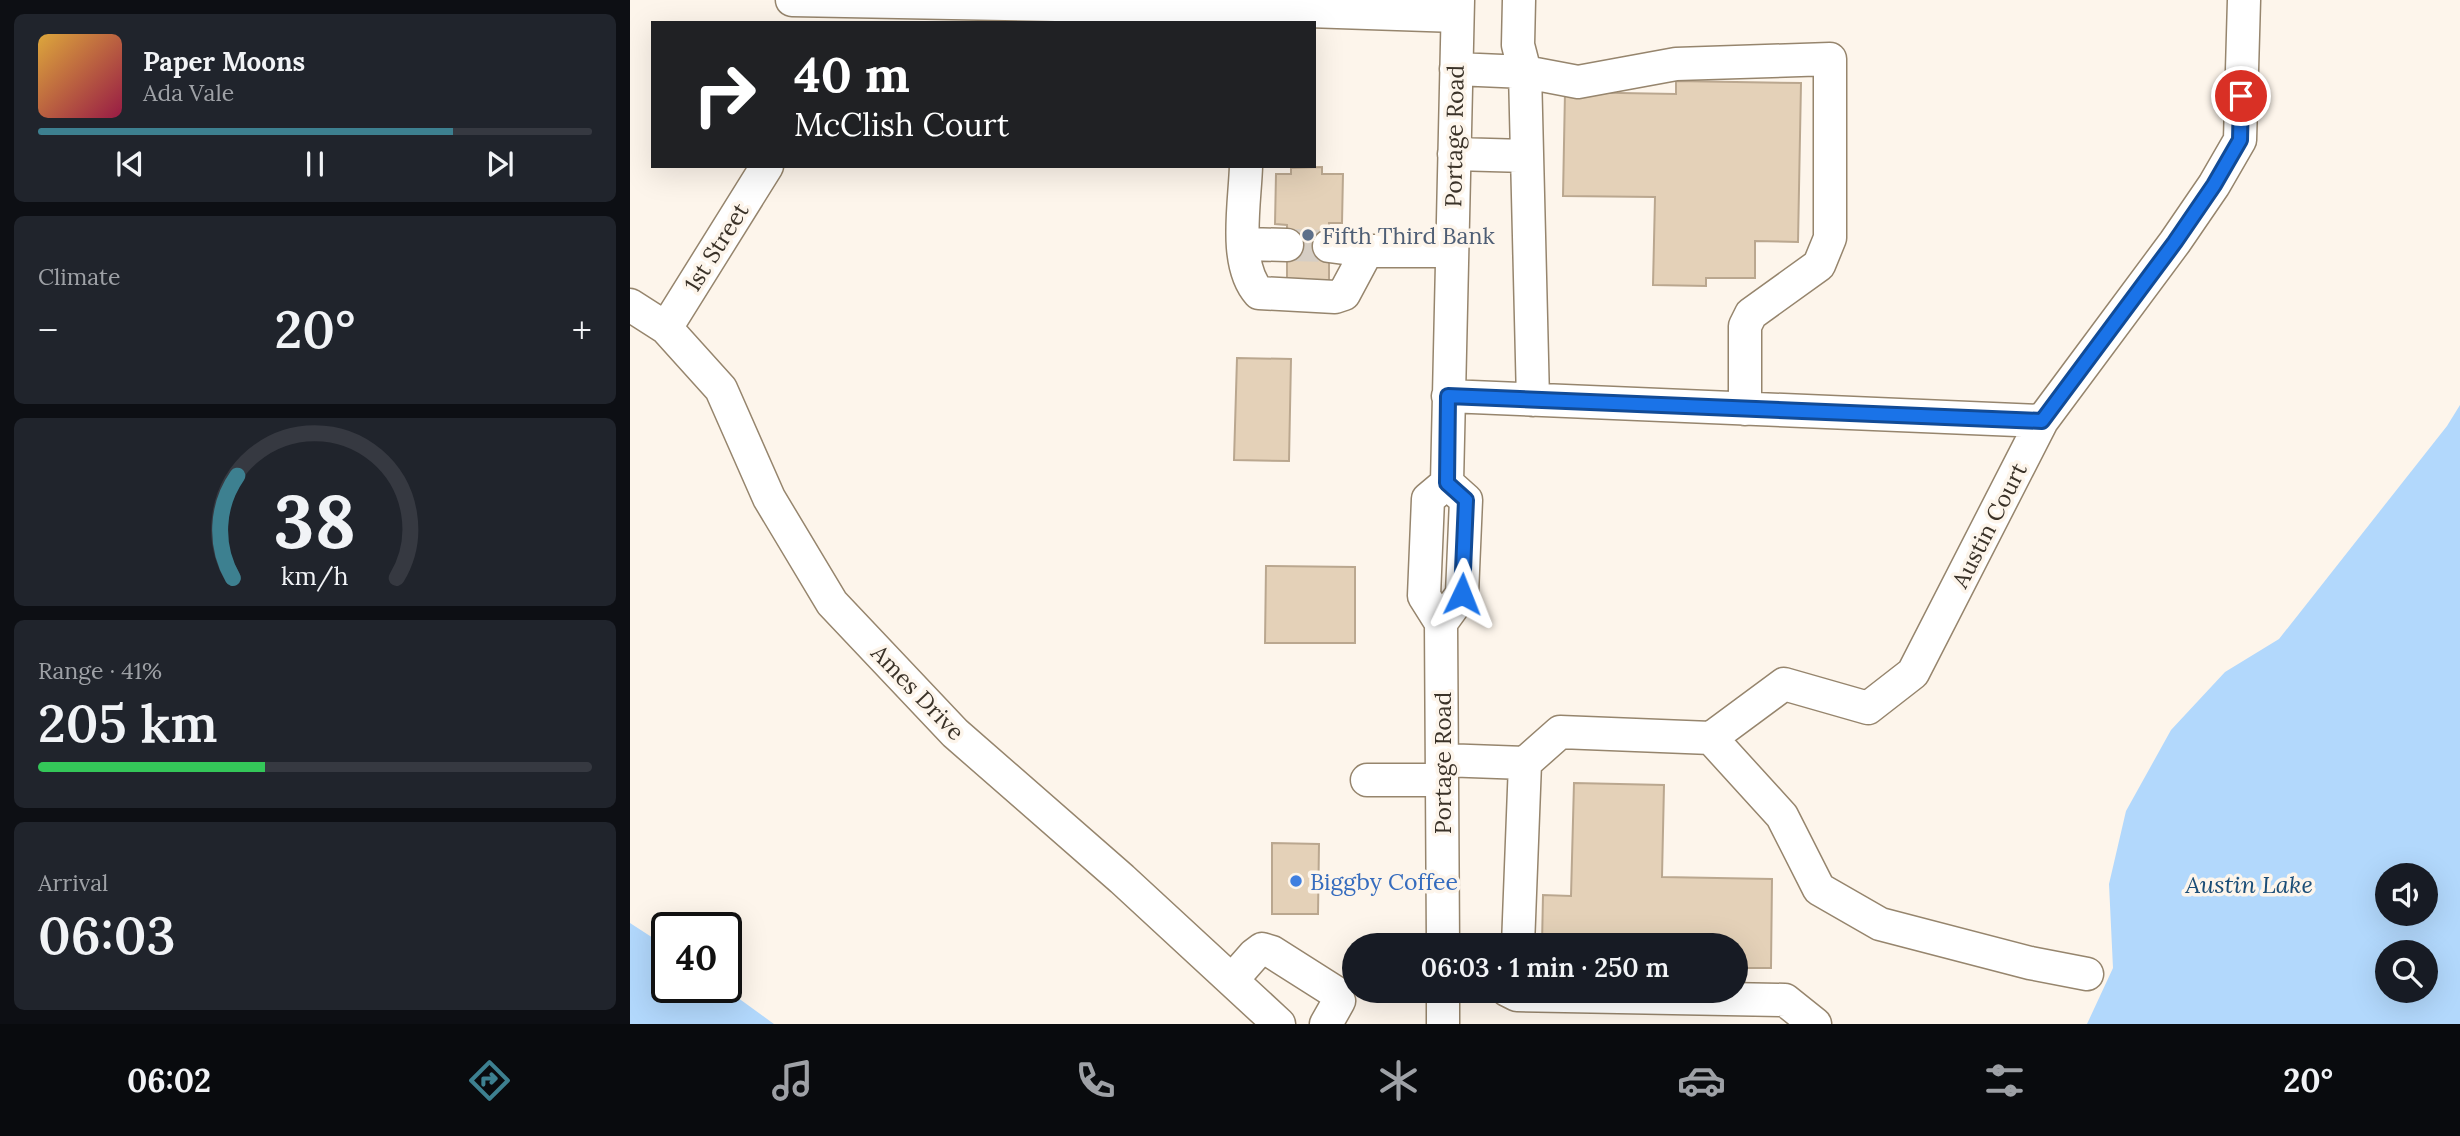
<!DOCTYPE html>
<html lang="en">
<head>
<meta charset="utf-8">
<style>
  body { margin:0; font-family:Lora,serif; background:#20242c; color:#f1f3f6; height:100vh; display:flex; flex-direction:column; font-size:26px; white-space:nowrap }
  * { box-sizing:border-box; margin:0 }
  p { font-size:23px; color:#9ea1a6 }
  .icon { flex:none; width:38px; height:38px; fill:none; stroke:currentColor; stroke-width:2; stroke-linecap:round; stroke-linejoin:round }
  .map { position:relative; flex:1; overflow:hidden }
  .panel { display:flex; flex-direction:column; gap:14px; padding:14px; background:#0d0f14; width:630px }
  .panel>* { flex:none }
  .guide { position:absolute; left:21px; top:21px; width:665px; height:147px; border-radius:0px; box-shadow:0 7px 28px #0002; background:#202124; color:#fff; overflow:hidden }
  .buttons { position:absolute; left:1745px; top:863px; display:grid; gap:14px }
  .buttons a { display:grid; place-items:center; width:63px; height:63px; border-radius:50%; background:#171b24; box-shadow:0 7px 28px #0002; font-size:35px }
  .speed { position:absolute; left:21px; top:912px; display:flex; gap:14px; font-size:35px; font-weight:700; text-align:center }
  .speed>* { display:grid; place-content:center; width:91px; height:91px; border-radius:50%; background:#171b24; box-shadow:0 7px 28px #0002; line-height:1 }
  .speed .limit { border:4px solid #111; border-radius:10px; background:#fff; color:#111 }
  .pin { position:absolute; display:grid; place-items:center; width:60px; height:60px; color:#fff; margin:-30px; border:4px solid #fff; border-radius:50%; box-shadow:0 2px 7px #0007 }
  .me { position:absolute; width:77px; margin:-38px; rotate:2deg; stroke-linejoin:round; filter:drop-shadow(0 0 5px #0008) }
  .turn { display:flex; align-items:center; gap:24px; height:147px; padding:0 28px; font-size:32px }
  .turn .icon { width:91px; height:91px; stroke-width:2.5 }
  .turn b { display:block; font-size:49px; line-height:60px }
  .big { font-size:52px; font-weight:600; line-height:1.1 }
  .panel .widget { flex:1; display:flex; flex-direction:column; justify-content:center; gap:10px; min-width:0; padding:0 24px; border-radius:10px; background:#20242c }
  .panel .dial { align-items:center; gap:0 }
  .dial svg { height:182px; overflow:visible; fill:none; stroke:#363941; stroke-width:7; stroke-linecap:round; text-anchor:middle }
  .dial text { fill:#f1f3f6; stroke:none }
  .song { display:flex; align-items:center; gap:21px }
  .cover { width:84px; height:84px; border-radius:10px; background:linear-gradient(135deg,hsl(40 70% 55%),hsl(340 70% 35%)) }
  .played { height:7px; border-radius:4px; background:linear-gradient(90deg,#3d8090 75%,#363941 75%) }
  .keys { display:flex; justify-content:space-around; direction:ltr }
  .heat { display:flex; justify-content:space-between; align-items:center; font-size:38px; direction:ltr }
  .charge { height:10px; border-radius:5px; background:linear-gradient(90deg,#34c759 41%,#363941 0) }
  .trip { position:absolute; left:712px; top:933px; width:406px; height:70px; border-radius:35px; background:#171b24; box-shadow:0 7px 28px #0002; font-weight:600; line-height:70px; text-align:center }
  .menu { display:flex; height:112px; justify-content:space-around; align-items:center; background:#090b0e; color:#9ea1a6 }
  .menu .icon { width:49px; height:49px }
  .menu .current { color:#3d8090 }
  .menu b { font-size:32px; color:#f1f3f6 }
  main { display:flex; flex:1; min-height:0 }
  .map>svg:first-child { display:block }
  .water { fill:#b2d8fc; fill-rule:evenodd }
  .building { fill:#e4d1b8; stroke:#baa78f; stroke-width:2 }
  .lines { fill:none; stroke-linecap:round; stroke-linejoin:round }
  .minor-tunnel { stroke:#d6cec4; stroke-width:32; stroke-dasharray:32 16; stroke-linecap:butt }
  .minor-casing { stroke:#96856d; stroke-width:35 }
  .minor { stroke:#fff; stroke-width:32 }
  .route-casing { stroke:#114b97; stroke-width:18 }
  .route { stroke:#1a73e8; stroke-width:12 }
  .service-dot { fill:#5c6f8a; stroke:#fdf5eb; stroke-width:2.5 }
  .shop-dot { fill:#3f7fe0; stroke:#fdf5eb; stroke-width:2.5 }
  .labels { text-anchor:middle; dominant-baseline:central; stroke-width:7; stroke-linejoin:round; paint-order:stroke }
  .street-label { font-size:23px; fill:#3a3228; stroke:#fdf5eb }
  .service-label { font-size:23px; fill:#4e5e75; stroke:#fdf5eb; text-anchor:start }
  .shop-label { font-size:23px; fill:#366cbe; stroke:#fdf5eb; text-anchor:start }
  .water-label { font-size:24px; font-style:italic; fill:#1a4d77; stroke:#fdf5eb }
</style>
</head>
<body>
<main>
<section class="panel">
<div class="widget">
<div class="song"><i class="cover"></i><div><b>Paper Moons</b><p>Ada Vale</p></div></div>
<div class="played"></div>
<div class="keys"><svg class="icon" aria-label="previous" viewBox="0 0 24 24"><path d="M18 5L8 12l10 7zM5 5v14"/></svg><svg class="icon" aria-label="pause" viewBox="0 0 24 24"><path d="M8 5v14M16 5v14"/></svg><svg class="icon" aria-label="next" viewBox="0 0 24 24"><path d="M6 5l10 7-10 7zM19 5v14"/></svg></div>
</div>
<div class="widget"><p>Climate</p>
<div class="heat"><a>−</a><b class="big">20°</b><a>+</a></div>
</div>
<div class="widget dial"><svg viewBox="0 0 100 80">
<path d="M14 69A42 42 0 1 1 86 69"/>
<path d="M14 69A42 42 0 0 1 16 24" stroke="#3d8090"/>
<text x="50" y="56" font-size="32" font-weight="700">38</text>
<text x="50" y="72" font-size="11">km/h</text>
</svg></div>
<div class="widget"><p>Range · 41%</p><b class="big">205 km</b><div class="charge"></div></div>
<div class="widget"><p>Arrival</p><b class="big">06:03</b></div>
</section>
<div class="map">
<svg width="1830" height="1024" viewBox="0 0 1830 1024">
  <rect width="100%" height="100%" fill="#fdf5eb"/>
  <path class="water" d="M1830 405V1024H1457L1483 968 1479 884 1496 811 1541 730 1595 672 1649 639 1817 426ZM1757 875H1796V914H1757ZM1757 952H1796V990H1757Z
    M0 923 37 947V987H93L144 1024H0Z"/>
  <path class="building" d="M1046 81 1171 83 1168 242 1125 241V278H1076V286L1023 285 1025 197 933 196 935 92 1046 94Z
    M692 167V174H713L712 223H699V283H657V225L645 224 646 174H661V168Z
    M607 358 661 359 659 461 604 460Z
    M636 566 725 567V643H635Z
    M944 783 1034 785 1032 877 1142 879 1141 968H1106V945H912L913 895 941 896Z
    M642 843 689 844 688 914H642Z"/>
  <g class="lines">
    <path class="minor-tunnel" d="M657 245 699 246"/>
    <defs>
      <path id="minor" d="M162 0 587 8 827 16
        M889 0 888 45 895 72 903 400
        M826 69 895 72 948 82 1046 64 1200 59V238L1189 265 1121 314 1115 326V409
        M824 154 897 156
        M616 166C615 203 603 264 629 293L705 297 714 294 737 251
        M613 244 657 245
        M699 246 737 251H821
        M0 305 36 328 91 389 139 498 202 603 325 733 492 879 649 1024
        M36 328 137 166
        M818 396 1412 421
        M811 623 832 594 836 500 817 483 828 0
        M1081 738 1152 816 1189 889 1250 924 1400 963 1457 974
        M812 760 895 763 888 945
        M895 763 930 732 1081 738 1154 684 1238 708 1283 673 1412 421 1545 242 1584 185 1610 140 1614 0
        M737 780H812
        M813 945 811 623 794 596 798 499 817 483
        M602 980 624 955 632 949 642 952 705 992 709 1001 696 1024
        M877 990 887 995 1155 1000 1185 1024
        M813 1024V990"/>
    </defs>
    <use href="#minor" class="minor-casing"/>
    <use href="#minor" class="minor"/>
  </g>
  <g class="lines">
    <defs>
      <path id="route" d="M832 594 836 500 817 483 818 396 1412 421 1545 242 1584 185 1610 140 1611 96"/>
    </defs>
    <use href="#route" class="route-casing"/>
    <use href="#route" class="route"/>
  </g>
  <circle class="service-dot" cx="678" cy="235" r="7"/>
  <circle class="shop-dot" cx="666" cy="881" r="7"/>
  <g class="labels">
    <g class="street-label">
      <text transform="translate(824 136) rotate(-89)">Portage Road</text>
      <text transform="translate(86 247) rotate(-58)">1st Street</text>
      <text transform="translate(1359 525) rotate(-63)">Austin Court</text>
      <text transform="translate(288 692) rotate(46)">Ames Drive</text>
      <text transform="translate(812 763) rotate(-90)">Portage Road</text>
    </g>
    <g class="service-label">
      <text x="692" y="235">Fifth Third Bank</text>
    </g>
    <g class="shop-label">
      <text x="680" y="881">Biggby Coffee</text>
    </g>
    <g class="water-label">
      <text x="1619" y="884">Austin Lake</text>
    </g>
  </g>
</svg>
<div class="buttons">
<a><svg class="icon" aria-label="sound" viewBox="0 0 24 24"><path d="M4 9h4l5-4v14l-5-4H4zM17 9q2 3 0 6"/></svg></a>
<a><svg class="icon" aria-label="search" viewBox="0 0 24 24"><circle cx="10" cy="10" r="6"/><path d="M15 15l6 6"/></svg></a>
</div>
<div class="speed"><div class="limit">40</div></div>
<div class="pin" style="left:1611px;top:96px;background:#d93025"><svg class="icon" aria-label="arrive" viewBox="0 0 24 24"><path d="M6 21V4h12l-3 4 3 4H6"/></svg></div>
<svg class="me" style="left:832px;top:594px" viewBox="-20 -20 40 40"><path d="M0-17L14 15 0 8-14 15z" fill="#1a73e8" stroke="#fff" stroke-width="4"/></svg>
<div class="trip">06:03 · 1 min · 250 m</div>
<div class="guide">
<div class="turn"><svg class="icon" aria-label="right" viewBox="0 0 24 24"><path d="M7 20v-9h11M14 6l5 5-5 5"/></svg><div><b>40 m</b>McClish Court</div></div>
</div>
</div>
</main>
<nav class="menu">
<b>06:02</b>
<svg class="icon current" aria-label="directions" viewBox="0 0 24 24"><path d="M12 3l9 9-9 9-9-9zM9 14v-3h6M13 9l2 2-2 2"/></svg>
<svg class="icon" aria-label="music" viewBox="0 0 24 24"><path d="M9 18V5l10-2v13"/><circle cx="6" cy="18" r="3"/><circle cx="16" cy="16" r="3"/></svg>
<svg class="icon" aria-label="phone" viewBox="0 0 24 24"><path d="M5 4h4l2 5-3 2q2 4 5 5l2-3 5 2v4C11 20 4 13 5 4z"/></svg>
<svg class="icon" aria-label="climate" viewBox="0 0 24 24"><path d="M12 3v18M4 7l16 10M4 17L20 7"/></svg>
<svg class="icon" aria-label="car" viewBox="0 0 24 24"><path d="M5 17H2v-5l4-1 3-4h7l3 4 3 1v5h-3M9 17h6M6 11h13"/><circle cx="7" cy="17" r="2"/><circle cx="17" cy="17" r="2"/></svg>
<svg class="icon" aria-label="filters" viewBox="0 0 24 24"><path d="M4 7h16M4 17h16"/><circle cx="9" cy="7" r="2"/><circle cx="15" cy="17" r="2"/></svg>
<b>20°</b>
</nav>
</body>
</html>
